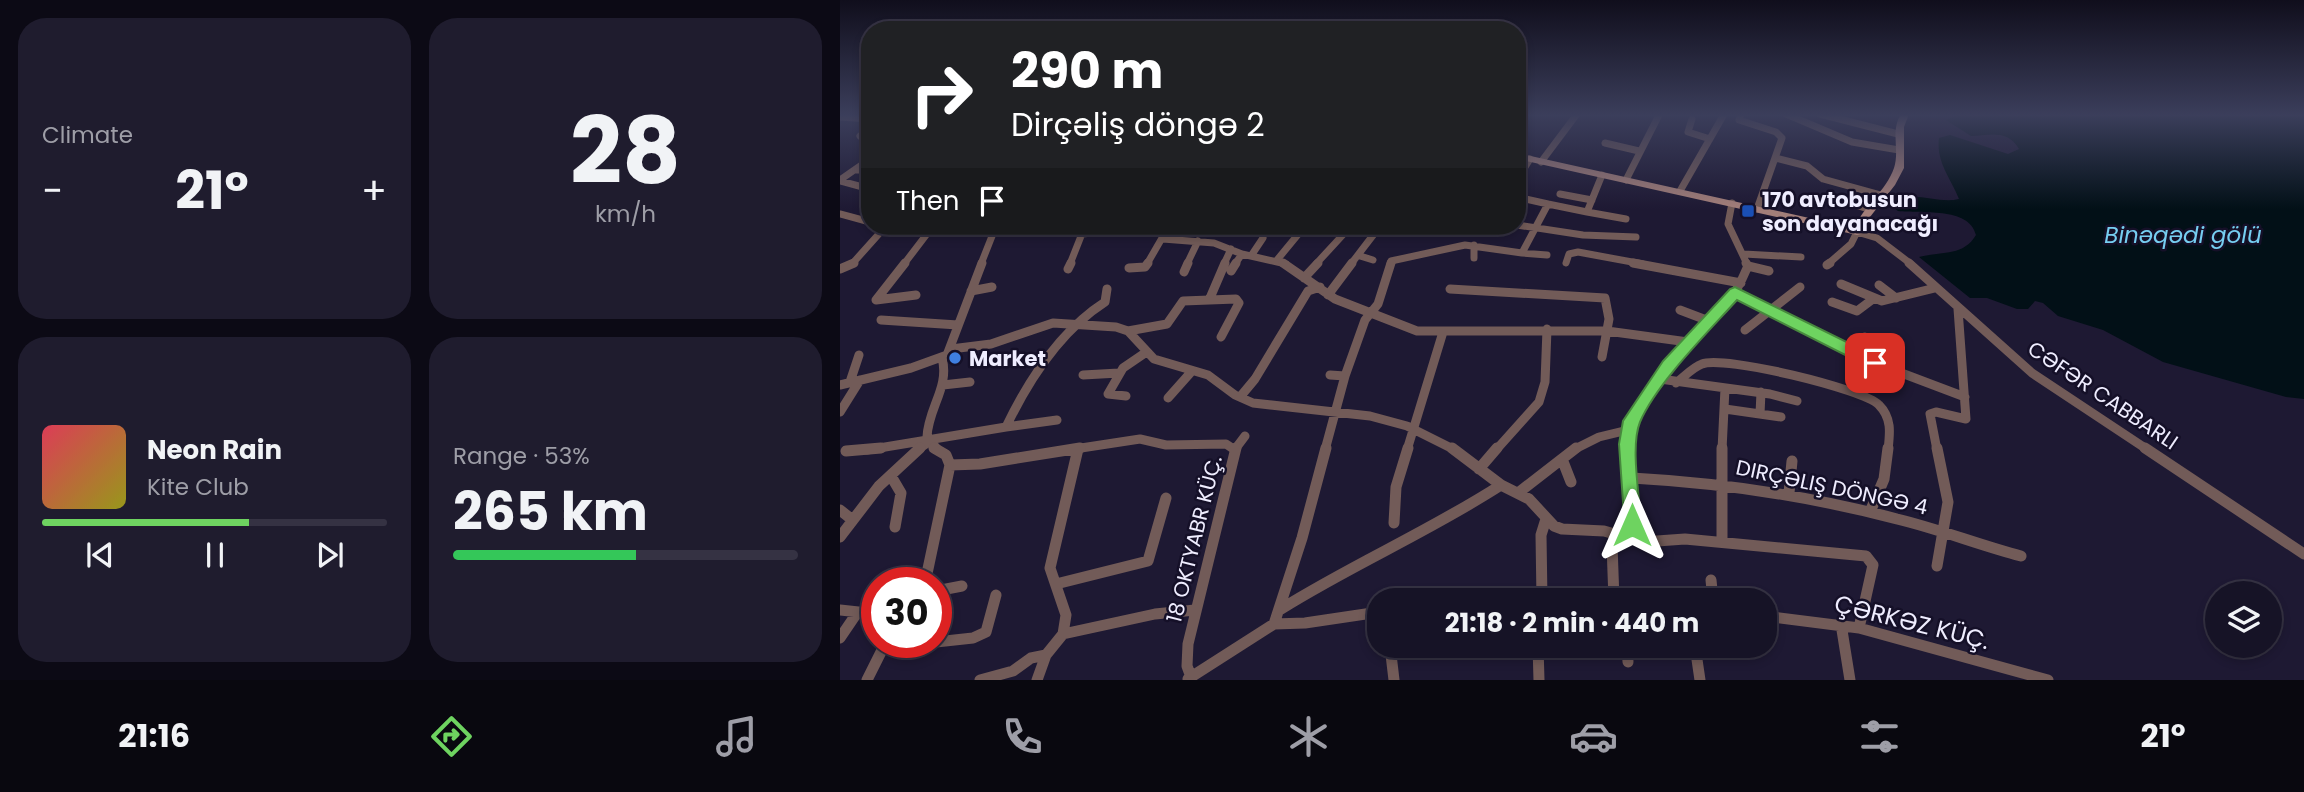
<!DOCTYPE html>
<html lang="en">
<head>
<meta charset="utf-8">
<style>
  body { margin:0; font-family:Poppins,sans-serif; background:#1f1c2e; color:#f1f3f6; height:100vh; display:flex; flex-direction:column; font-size:26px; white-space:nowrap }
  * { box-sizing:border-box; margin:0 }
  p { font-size:23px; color:#9e9ea7 }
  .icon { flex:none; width:38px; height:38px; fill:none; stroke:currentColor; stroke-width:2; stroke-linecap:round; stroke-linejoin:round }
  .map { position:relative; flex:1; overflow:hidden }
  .panel { display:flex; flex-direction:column; gap:18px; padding:18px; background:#0c0a15; width:840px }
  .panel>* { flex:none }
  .top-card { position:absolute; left:21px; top:21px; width:665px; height:214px; border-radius:28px; box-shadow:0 4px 10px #0003,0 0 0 2px #353243; background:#202124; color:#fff; overflow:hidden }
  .controls { position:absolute; left:1365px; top:581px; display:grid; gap:14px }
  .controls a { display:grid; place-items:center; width:77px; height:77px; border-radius:50%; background:#161326; box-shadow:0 4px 10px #0003,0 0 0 2px #353243; font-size:35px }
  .speed { position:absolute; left:21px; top:567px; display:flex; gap:14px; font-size:35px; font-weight:700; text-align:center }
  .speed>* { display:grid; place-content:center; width:91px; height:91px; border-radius:50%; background:#161326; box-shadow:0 4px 10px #0003,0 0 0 2px #353243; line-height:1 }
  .speed .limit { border:10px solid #d22; background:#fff; color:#111 }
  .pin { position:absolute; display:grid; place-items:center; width:60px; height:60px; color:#fff; margin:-30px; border-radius:14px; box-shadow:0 4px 10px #0006 }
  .me { position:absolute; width:77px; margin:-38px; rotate:0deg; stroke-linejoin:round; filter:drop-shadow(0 0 5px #0008) }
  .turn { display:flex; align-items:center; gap:24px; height:147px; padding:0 35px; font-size:32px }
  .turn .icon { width:91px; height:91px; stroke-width:2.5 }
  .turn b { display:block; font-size:49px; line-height:60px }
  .then { display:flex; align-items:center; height:66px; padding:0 35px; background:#0003; gap:14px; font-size:26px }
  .big { font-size:52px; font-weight:700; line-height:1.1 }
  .panel .card { flex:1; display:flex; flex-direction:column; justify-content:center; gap:10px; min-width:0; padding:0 24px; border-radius:28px; background:#1f1c2e }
  .panel .dial { align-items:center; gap:0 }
  .dial b { font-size:91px; line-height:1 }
  .song { display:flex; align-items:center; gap:21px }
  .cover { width:84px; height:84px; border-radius:10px; background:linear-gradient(135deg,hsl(350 70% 55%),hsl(60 70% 35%)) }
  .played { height:7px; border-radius:4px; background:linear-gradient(90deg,#6ed360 60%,#353243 60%) }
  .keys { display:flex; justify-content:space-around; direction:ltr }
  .heat { display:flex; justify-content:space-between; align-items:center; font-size:38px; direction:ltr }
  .charge { height:10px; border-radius:5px; background:linear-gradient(90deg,#34c759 53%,#353243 0) }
  .panel .tiles { flex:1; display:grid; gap:18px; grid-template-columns:repeat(2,1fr) }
  .trip { position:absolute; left:527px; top:588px; width:410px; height:70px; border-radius:28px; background:#161326; box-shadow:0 4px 10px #0003,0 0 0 2px #353243; font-weight:700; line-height:70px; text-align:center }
  .tabs { display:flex; height:112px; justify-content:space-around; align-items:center; background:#09080f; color:#9e9ea7 }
  .tabs .icon { width:49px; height:49px }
  .tabs .current { color:#6ed360 }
  .tabs b { font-size:32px; color:#f1f3f6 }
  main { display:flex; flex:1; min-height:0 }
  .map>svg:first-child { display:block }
  .water { fill:#021017 }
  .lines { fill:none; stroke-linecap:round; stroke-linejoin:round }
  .street-far2 { stroke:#725b58; stroke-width:7 }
  .street-far1 { stroke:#725b58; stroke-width:9 }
  .street { stroke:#725b58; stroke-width:11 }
  .secondary { fill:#a27e79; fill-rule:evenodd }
  .route { fill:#6ed360; stroke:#48893e; stroke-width:2 }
  .transit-dot { fill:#1a4fb4; stroke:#151028; stroke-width:2.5 }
  .shop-dot { fill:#3f7fe0; stroke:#151028; stroke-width:2.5 }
  .labels { text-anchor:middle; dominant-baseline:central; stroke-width:5; stroke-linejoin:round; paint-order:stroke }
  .poi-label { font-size:21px; font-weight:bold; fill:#efedff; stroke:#151028; text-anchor:start }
  .street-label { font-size:21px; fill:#efedff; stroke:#151028 }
  .water-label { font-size:23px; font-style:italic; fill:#76cef1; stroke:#151028 }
  .near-street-label { font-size:24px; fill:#efedff; stroke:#151028 }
</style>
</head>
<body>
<main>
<section class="panel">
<div class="tiles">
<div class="card"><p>Climate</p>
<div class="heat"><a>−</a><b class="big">21°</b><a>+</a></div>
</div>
<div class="card dial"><b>28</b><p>km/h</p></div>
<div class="card">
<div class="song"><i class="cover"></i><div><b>Neon Rain</b><p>Kite Club</p></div></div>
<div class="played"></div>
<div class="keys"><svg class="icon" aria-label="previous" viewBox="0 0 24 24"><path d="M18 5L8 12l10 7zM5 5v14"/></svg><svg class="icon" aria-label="pause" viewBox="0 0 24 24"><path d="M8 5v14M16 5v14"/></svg><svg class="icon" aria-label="next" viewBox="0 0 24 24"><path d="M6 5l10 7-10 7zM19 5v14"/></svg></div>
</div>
<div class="card"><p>Range · 53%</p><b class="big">265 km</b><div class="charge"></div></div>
</div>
</section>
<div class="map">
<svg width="1464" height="680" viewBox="0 0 1464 680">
  <rect width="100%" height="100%" fill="#1e1933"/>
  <path class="water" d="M1119 114H1464V399L1446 397 1323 362 1263 330 1218 316 1203 303 1195 301 1188 309H1177L1147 298H1130L1079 257C1101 251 1123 257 1136 235 1129 206 1080 214 1058 211L1054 208 1055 200C1077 191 1098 204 1119 199 1111 178 1096 163 1099 138L1110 135 1168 154 1179 149C1168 129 1149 135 1131 136L1106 120Z"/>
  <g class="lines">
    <path class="street-far2" d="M901 114 899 120 936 132 942 138 917 209
      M946 114 1012 142 1059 150
      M980 114 1058 134
      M677 116 679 114
      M0 117 30 119
      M852 119 848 132 870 139
      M20 136 30 128
      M765 143 799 151
      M936 158 967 166 983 179 1041 195
      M701 162 737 114
      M15 170H30
      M0 180 30 159
      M677 180 690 159
      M786 180 819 115
      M0 181 30 189
      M840 191 883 116
      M720 194 752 200
      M987 196 1028 209
      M677 197 708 204
      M892 203 888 224 907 264
      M747 212 786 219
      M0 214 30 222
      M677 225 743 235 796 237
      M566 233 570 226
      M242 234 273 231
      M323 239 374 243 402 254 446 264
      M634 245V258
      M682 253 707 255
      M904 254 961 257
      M411 256 423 238
      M520 256 533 260
      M437 260 465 226
      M726 263 729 254 738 252 803 264
      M12 264 46 226
      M64 264 93 226
      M141 264 156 226
      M230 264 245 226
      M307 264 329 226
      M347 264 358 241
      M384 264 391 249
      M395 264 402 254
      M476 264 511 226
      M511 264 534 234
      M550 264 551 261 625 245 682 253 708 204 747 212 762 175
      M988 264 1011 244 1017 232 1037 238 1071 264"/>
    <path class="street-far1" d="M65 263 36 300 76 295
      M443 263 495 299 577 331H767L848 342
      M793 263 901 283
      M1069 263 1192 373 1308 450
      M987 265 990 263
      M908 266 929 271
      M289 268 305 267 308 263
      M0 269 14 263
      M228 269 231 263
      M391 271 396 263
      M344 272 348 263
      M464 278 478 263
      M1001 284 1042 301 1095 288
      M1039 285 1056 298
      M610 289 765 298 769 319 762 357
      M131 291 152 287
      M895 292 1035 363 1125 397
      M488 295 512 263
      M370 298 385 263
      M992 302 1017 311 1033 299
      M840 310 869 321
      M41 320 118 325
      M905 330 960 287
      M288 331 327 324 343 301 396 299 399 303 381 337
      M111 349 151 344 213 323 276 327 288 331 314 359 368 375 395 395 413 403 530 416 567 426 615 450
      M1018 353 1025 337
      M243 375 279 373
      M490 375 505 376
      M820 379 930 394 957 401
      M10 382 19 355
      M836 383C844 377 853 367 862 364 883 355 1024 389 1039 405 1052 418 1050 433 1048 450
      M0 385 71 368 107 355 142 263
      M103 385 130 382
      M286 396 268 394 283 368 305 353
      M400 397 415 379 468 291 480 287
      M328 398 352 371
      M885 409 941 417
      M0 412 20 380
      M920 414 921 392
      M166 427 217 420
      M396 448 405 436
      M27 450 166 427C189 379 220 331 265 302L267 289
      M77 450 86 444
      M98 450 87 437C88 408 110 387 102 358
      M228 450 300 439 326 445 386 444 395 450
      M485 450 505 376 525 320 538 304 551 263
      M567 450 603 332
      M656 450 699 402 705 382 707 329
      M733 450 759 437 788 430
      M788 450C785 391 867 336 896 290 901 283 904 274 908 266L906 263
      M882 450 885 388
      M1097 450 1090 414 1096 412 1126 419 1118 309"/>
    <path class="street" d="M612 448 661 485 689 499 714 526 722 529 764 531 803 542 845 539 1026 556 1033 565 1019 628
      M882 448V542
      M1305 448 1464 554
      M6 451 41 448
      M722 459 731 482
      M110 465 140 464 240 448
      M639 469 657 448
      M51 476 61 493 55 527
      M792 478C882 483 970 496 1057 519 1099 529 1139 545 1181 556
      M678 493 736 448
      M949 493 952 461
      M0 510 10 518
      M1030 512 1044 479 1048 448
      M554 523 556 487 568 448
      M0 537 39 486 80 448
      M1097 566 1108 502 1097 448
      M871 580 873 600
      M85 583 110 465 106 455 94 448
      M216 584 308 561 326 498
      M96 591 122 586
      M702 600 701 535 706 519
      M774 600 772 545 789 530 792 516 788 448
      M441 609C513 564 590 531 661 485
      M0 610 37 614
      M924 616 1019 628 1208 680
      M434 624 462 538 486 448
      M1001 624 1010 680
      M223 634 315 614 355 610
      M0 638 17 613
      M96 642 133 638 146 632 156 595
      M550 646 554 680
      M698 646 699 680
      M787 646 788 662
      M855 646 860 680
      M351 677 347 666 348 644 396 448
      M348 679 434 624 465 623 539 612
      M27 680 46 642
      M140 680 173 671 191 658 206 655
      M197 680 206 655 223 634 226 615 210 568 238 449"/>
    <path class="secondary" d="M1061 114H1069L1064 127V168L1055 185 1030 217 1021 234 1017 235 677 159V153L1014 228C1024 206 1046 191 1054 168 1060 150 1050 131 1061 114Z"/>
  </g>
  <linearGradient id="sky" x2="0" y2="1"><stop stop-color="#100e1c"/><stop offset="0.55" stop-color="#3b3e5b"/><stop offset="1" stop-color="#3b3e5b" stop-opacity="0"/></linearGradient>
  <rect width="1464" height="209" fill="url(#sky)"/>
  <path class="route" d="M895 287 1041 359 1043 363 1035 369 1029 367 897 300C868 332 816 384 800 422 790 447 800 497 801 525L799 531 792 533 785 531 779 444 783 421 823 361 890 289Z"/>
  <rect class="transit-dot" x="901" y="204" width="14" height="14" rx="3.5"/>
  <circle class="shop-dot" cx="115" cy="358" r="7"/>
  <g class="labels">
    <g class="poi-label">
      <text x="922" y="199">170 avtobusun<tspan x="922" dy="24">son dayanacağı</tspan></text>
      <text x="129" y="358">Market</text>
    </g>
    <g class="street-label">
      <text transform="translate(1263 395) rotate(34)">CƏFƏR CABBARLI</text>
      <text transform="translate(992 487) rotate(12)">DIRÇƏLIŞ DÖNGƏ 4</text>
      <text transform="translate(354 539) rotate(-76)">18 OKTYABR KÜÇ.</text>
    </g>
    <g class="water-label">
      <text x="1343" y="235">Binəqədi gölü</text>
    </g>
    <g class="near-street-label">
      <text transform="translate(1072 622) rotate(14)">ÇƏRKƏZ KÜÇ.</text>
    </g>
  </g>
</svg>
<div class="controls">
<a><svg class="icon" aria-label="layers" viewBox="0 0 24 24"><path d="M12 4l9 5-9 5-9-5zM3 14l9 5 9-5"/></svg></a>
</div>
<div class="speed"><div class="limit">30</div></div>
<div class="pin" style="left:1035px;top:363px;background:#d93025"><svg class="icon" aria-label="arrive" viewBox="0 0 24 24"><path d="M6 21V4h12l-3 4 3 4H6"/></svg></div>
<svg class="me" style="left:792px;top:525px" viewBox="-20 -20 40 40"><path d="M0-17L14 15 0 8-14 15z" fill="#6ed360" stroke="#fff" stroke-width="4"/></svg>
<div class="trip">21:18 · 2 min · 440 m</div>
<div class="top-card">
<div class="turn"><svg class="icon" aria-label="right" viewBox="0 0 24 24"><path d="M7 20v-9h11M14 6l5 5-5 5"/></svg><div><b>290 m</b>Dirçəliş döngə 2</div></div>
<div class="then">Then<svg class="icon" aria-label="arrive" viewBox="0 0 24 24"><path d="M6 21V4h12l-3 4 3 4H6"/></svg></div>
</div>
</div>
</main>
<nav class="tabs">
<b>21:16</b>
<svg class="icon current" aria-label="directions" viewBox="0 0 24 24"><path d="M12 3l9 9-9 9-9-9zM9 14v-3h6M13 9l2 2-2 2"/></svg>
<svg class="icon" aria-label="music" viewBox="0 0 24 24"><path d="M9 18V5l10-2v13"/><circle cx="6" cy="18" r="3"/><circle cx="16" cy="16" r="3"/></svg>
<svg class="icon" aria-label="phone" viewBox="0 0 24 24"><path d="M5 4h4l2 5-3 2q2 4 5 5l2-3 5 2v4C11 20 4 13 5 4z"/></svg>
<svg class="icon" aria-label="climate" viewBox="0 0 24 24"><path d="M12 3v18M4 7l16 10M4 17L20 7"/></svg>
<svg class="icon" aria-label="car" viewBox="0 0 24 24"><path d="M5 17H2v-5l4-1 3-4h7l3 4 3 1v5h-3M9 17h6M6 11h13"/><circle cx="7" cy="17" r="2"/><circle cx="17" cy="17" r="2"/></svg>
<svg class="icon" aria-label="filters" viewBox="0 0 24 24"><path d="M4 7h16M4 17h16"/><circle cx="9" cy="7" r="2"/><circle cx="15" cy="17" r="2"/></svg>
<b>21°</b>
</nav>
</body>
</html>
